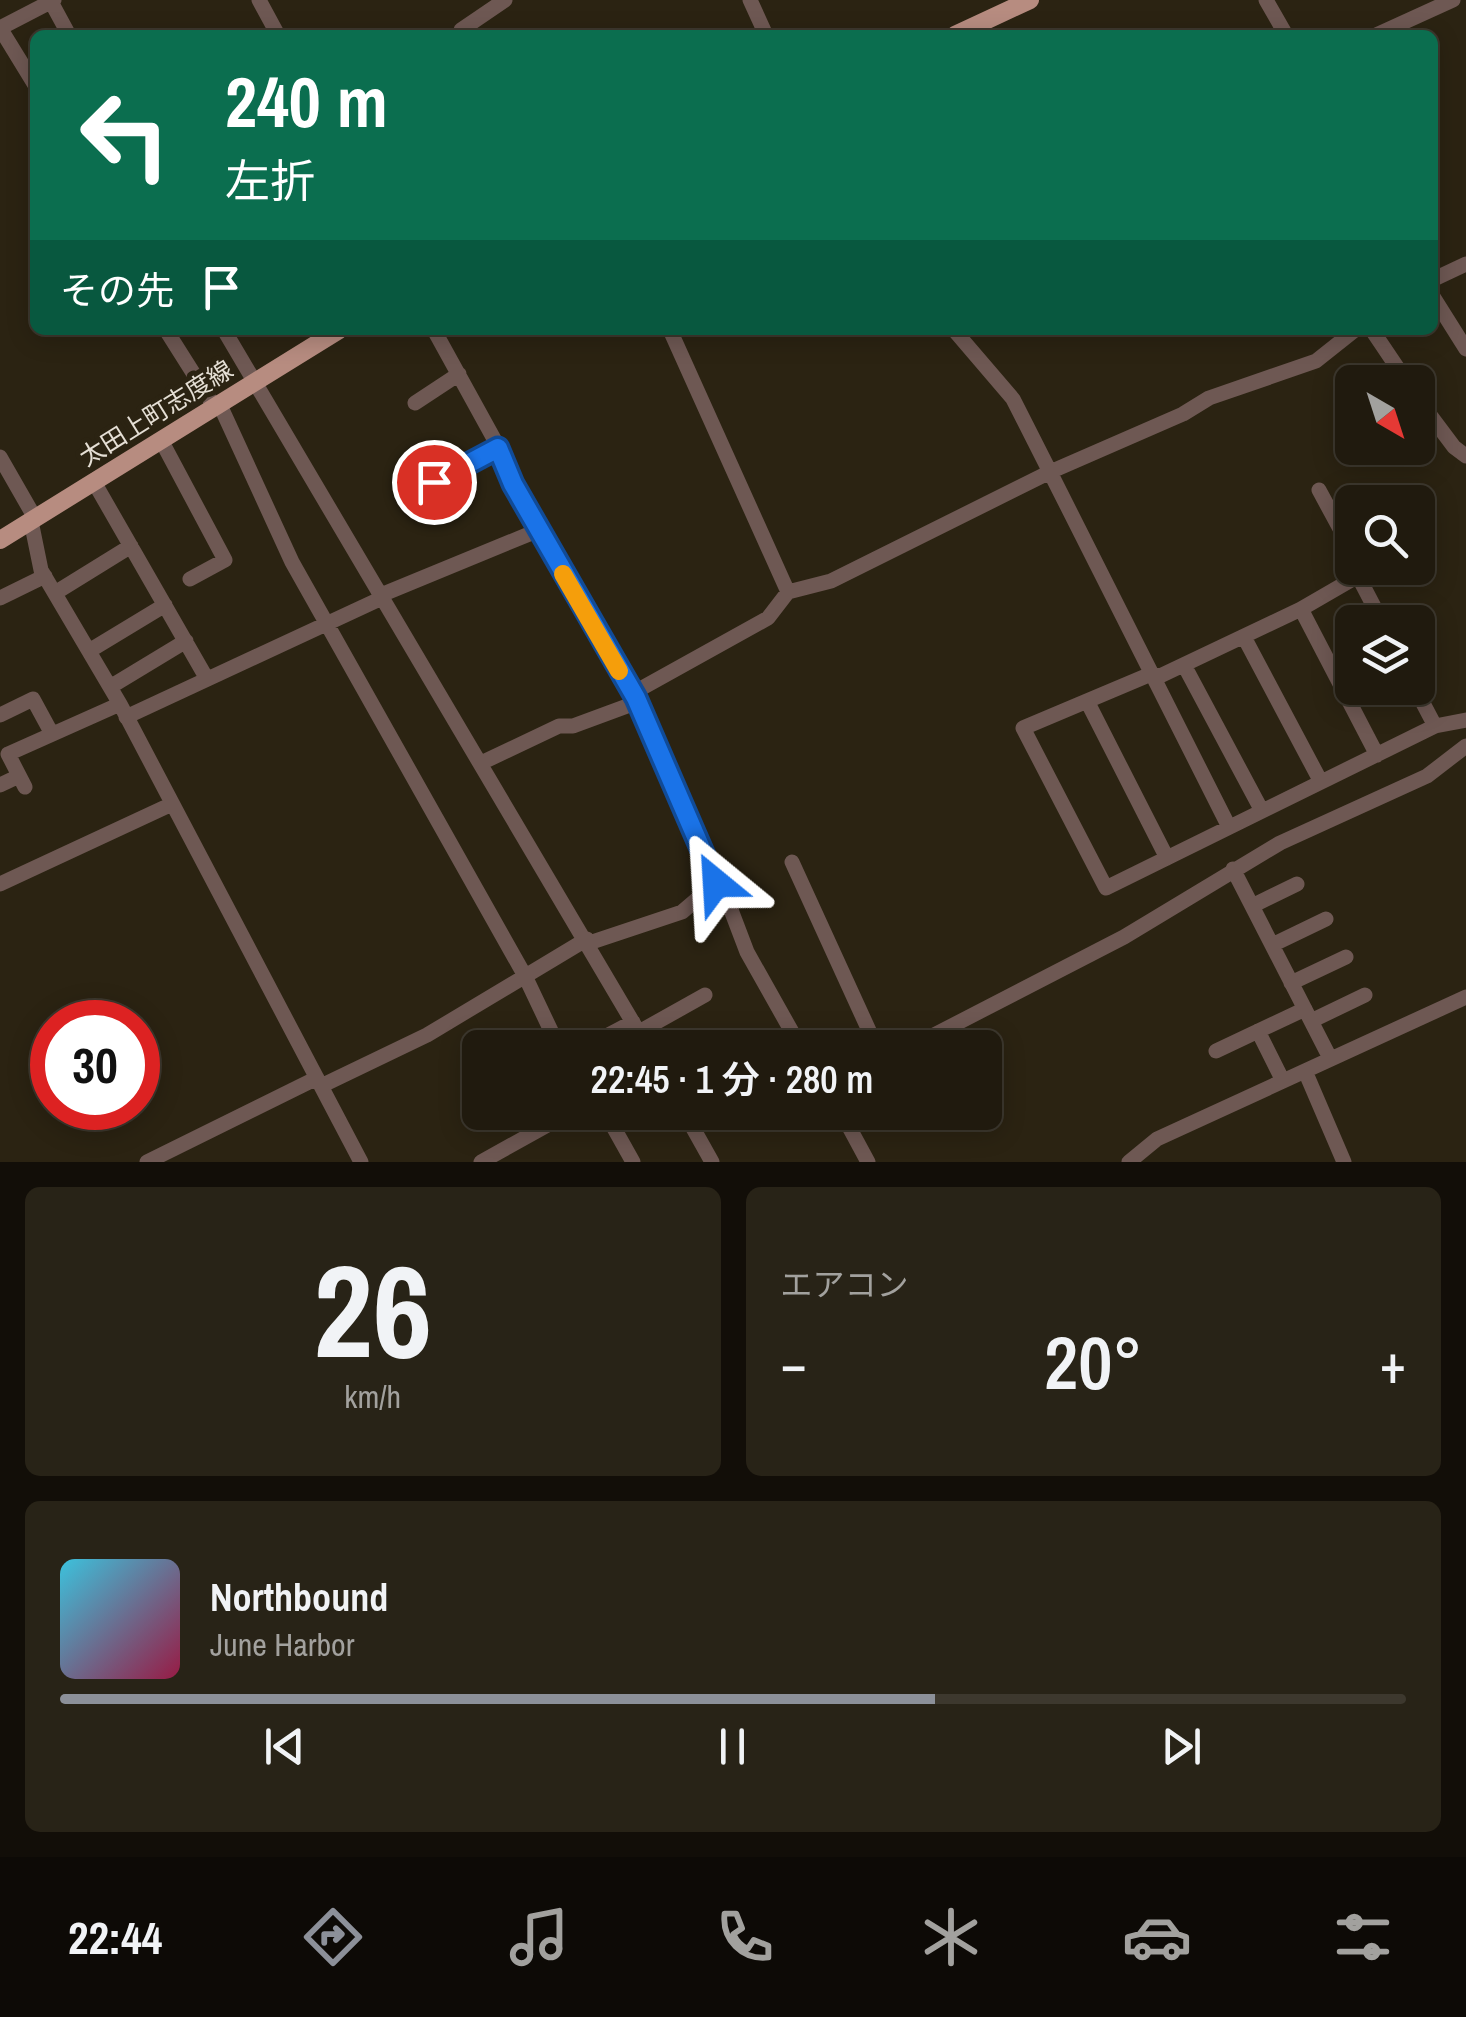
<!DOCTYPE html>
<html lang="ja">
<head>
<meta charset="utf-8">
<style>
  body { margin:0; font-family:"Archivo Narrow","Noto Sans JP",sans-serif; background:#282317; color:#f1f3f6; height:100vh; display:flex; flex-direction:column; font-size:38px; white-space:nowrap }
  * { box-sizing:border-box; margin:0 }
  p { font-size:32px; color:#a2a19e }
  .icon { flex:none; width:55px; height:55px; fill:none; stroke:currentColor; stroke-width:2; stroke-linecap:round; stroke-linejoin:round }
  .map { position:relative; height:1162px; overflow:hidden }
  .drawer { display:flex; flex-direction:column; gap:25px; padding:25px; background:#120e08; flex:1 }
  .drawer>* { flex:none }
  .top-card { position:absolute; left:30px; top:30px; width:1408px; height:305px; border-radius:15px; box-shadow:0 5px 25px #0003,0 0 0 2px #3d382e; background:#0b6e4f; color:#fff; overflow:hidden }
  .needle { width:65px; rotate:141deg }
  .tools { position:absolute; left:1335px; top:365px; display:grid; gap:20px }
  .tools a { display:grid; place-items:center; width:100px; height:100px; border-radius:15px; background:#201a0e; box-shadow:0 5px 25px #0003,0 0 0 2px #3d382e; font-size:50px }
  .speed { position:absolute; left:30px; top:1000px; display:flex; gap:20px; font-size:50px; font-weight:700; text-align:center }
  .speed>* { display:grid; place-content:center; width:130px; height:130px; border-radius:50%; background:#201a0e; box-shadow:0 5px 25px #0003,0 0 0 2px #3d382e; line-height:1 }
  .speed .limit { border:15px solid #d22; background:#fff; color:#111 }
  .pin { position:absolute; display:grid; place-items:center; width:85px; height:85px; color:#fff; margin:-42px; border:5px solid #fff; border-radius:50%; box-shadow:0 2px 10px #0007 }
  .me { position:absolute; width:110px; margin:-55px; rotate:333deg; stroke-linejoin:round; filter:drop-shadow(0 0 8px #0008) }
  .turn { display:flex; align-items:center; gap:35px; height:210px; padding:0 30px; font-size:45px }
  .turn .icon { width:130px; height:130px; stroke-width:2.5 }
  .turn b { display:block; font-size:70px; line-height:85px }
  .then { display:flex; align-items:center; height:95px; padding:0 30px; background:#0003; gap:20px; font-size:38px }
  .big { font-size:75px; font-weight:600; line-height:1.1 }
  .drawer .widget { flex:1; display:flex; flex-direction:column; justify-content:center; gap:15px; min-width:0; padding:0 35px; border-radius:15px; background:#282317 }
  .drawer .dial { align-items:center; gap:0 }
  .dial b { font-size:130px; line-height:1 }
  .song { display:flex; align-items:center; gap:30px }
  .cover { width:120px; height:120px; border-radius:15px; background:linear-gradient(135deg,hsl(190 70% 55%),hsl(340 70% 35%)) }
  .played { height:10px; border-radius:5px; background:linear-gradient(90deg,#8c9099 65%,#3d382e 65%) }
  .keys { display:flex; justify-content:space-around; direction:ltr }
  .heat { display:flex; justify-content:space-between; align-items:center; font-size:55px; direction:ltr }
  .drawer .tiles { flex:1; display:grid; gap:25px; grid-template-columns:1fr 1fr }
  .widget:last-child { grid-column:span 2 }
  .trip { position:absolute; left:462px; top:1030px; width:540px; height:100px; border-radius:15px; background:#201a0e; box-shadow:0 5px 25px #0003,0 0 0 2px #3d382e; font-weight:600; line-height:100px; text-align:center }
  .menu { display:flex; height:160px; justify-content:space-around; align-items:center; background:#0d0a06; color:#a2a19e }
  .menu .icon { width:70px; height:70px }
  .menu .current { color:#8c9099 }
  .menu b { font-size:45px; color:#f1f3f6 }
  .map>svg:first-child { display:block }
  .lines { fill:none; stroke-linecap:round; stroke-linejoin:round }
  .minor { stroke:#6e5853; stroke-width:15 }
  .major { stroke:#b78c80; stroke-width:18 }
  .route-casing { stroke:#114b97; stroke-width:25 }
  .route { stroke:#1a73e8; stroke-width:18 }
  .slow { stroke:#f59e0b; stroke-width:18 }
  .labels { text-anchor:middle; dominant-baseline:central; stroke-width:10; stroke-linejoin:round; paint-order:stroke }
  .street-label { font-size:25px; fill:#e5dfd5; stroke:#2b2312 }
</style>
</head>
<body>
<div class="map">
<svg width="1466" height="1162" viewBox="0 0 1466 1162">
  <rect width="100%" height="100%" fill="#2b2312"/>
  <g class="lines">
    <path class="minor" d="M50 0 69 35
      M259 0 278 35
      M750 0 766 35
      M1266 0 1286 35
      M0 28 35 85
      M0 28 54 0
      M464 35 461 30 505 0
      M1376 35 1453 0
      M1432 280 1466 264
      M1432 295 1466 349
      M166 330 214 406
      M224 330 648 1048
      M434 330 499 448 513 484 636 698 716 883 682 912 589 943
      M670 330 788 592
      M1372 330 1407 382
      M1418 399 1454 447 1466 456
      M219 403 292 562 525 976 553 1035 546 1041 549 1048
      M415 403 459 374
      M161 440 225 560 190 579
      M0 457 35 518
      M94 482 207 679
      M421 490 499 448
      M1319 490 1352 551
      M31 521 41 570 120 704 361 1162
      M55 593 131 546
      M381 595 539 530
      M0 598 45 576
      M1301 609 1377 755
      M1382 622 1358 576 1301 609 1160 676 1151 674 1023 728 1106 888 1435 726 1466 720
      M1244 637 1321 782
      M89 651 165 605
      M1184 665 1262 811
      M110 687 186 641
      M1415 688 1435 726
      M633 693 768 618 788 592 831 581 1050 472 1013 399 954 330
      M1087 701 1167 858
      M0 715 33 699 52 734
      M126 717 382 598
      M481 763 559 726H573L638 702
      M0 785 19 776
      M25 787 8 754 120 704
      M1229 827 1050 472 1183 414 1209 398 1316 361 1355 330
      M792 862 877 1048
      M1233 869 1330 1058
      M720 881 747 952 801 1048
      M0 884 172 804
      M1252 906 1297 884
      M1272 945 1326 919
      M1291 983 1346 957
      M1311 1021 1365 995
      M1258 1031 1283 1081
      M639 1032 705 995
      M584 1048 633 1022
      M909 1048 1124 937 1280 843 1427 776 1466 746
      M1216 1051 1305 1009
      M1305 1071 1344 1162
      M321 1086 427 1035 587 939
      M605 1112 633 1162
      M684 1112 712 1162
      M841 1112 868 1162
      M147 1162 317 1078
      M481 1162 571 1112
      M1129 1162 1157 1139 1466 997"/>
    <path class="major" d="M955 35 1030 0
      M0 540 339 330"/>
  </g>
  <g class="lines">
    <defs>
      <path id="route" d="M434 482 498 448 513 484 636 698 716 883"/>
    </defs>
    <use href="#route" class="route-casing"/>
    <use href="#route" class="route"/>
    <path class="slow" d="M563 574 619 671"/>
  </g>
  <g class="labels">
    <g class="street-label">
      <text transform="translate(156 413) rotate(-32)">太田上町志度線</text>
    </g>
  </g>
</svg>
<div class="tools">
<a><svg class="needle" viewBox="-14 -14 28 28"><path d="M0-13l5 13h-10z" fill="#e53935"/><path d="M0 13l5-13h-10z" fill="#a2a19e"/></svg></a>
<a><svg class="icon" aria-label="search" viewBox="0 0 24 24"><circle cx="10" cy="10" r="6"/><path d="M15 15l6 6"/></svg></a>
<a><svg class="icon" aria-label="layers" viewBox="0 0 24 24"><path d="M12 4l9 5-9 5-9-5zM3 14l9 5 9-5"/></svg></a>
</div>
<div class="speed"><div class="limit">30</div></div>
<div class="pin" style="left:434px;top:482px;background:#d93025"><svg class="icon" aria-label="arrive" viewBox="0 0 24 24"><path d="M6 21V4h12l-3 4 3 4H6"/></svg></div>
<svg class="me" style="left:716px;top:883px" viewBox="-20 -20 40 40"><path d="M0-17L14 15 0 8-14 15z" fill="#1a73e8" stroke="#fff" stroke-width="4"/></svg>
<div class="trip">22:45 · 1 分 · 280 m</div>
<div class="top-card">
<div class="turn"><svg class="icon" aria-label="left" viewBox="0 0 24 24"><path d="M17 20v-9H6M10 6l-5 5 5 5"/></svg><div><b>240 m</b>左折</div></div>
<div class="then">その先<svg class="icon" aria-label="arrive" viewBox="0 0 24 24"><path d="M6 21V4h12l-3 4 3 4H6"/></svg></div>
</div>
</div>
<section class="drawer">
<div class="tiles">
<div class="widget dial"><b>26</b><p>km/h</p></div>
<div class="widget"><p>エアコン</p>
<div class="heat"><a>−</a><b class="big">20°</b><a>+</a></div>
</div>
<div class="widget">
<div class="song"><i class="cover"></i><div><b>Northbound</b><p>June Harbor</p></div></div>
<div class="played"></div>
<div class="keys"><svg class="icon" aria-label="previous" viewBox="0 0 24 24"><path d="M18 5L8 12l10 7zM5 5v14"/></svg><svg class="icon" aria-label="pause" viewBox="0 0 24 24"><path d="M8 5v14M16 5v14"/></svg><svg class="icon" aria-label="next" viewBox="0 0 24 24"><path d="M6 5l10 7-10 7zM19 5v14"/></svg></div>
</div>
</div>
</section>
<nav class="menu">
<b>22:44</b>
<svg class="icon current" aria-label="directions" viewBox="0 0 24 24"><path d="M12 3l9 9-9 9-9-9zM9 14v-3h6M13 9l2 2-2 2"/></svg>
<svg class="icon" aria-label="music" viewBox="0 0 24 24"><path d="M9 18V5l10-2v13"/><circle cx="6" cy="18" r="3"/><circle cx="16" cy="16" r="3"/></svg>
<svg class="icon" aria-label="phone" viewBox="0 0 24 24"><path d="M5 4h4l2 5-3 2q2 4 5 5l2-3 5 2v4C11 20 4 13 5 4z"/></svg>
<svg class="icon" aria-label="climate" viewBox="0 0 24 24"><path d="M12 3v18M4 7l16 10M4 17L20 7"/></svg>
<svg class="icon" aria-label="car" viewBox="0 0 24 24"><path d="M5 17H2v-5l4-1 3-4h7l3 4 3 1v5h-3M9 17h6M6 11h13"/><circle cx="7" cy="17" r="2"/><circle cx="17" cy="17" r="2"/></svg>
<svg class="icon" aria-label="filters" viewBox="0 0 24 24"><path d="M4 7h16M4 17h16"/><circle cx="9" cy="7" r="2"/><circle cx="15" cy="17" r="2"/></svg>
</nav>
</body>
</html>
